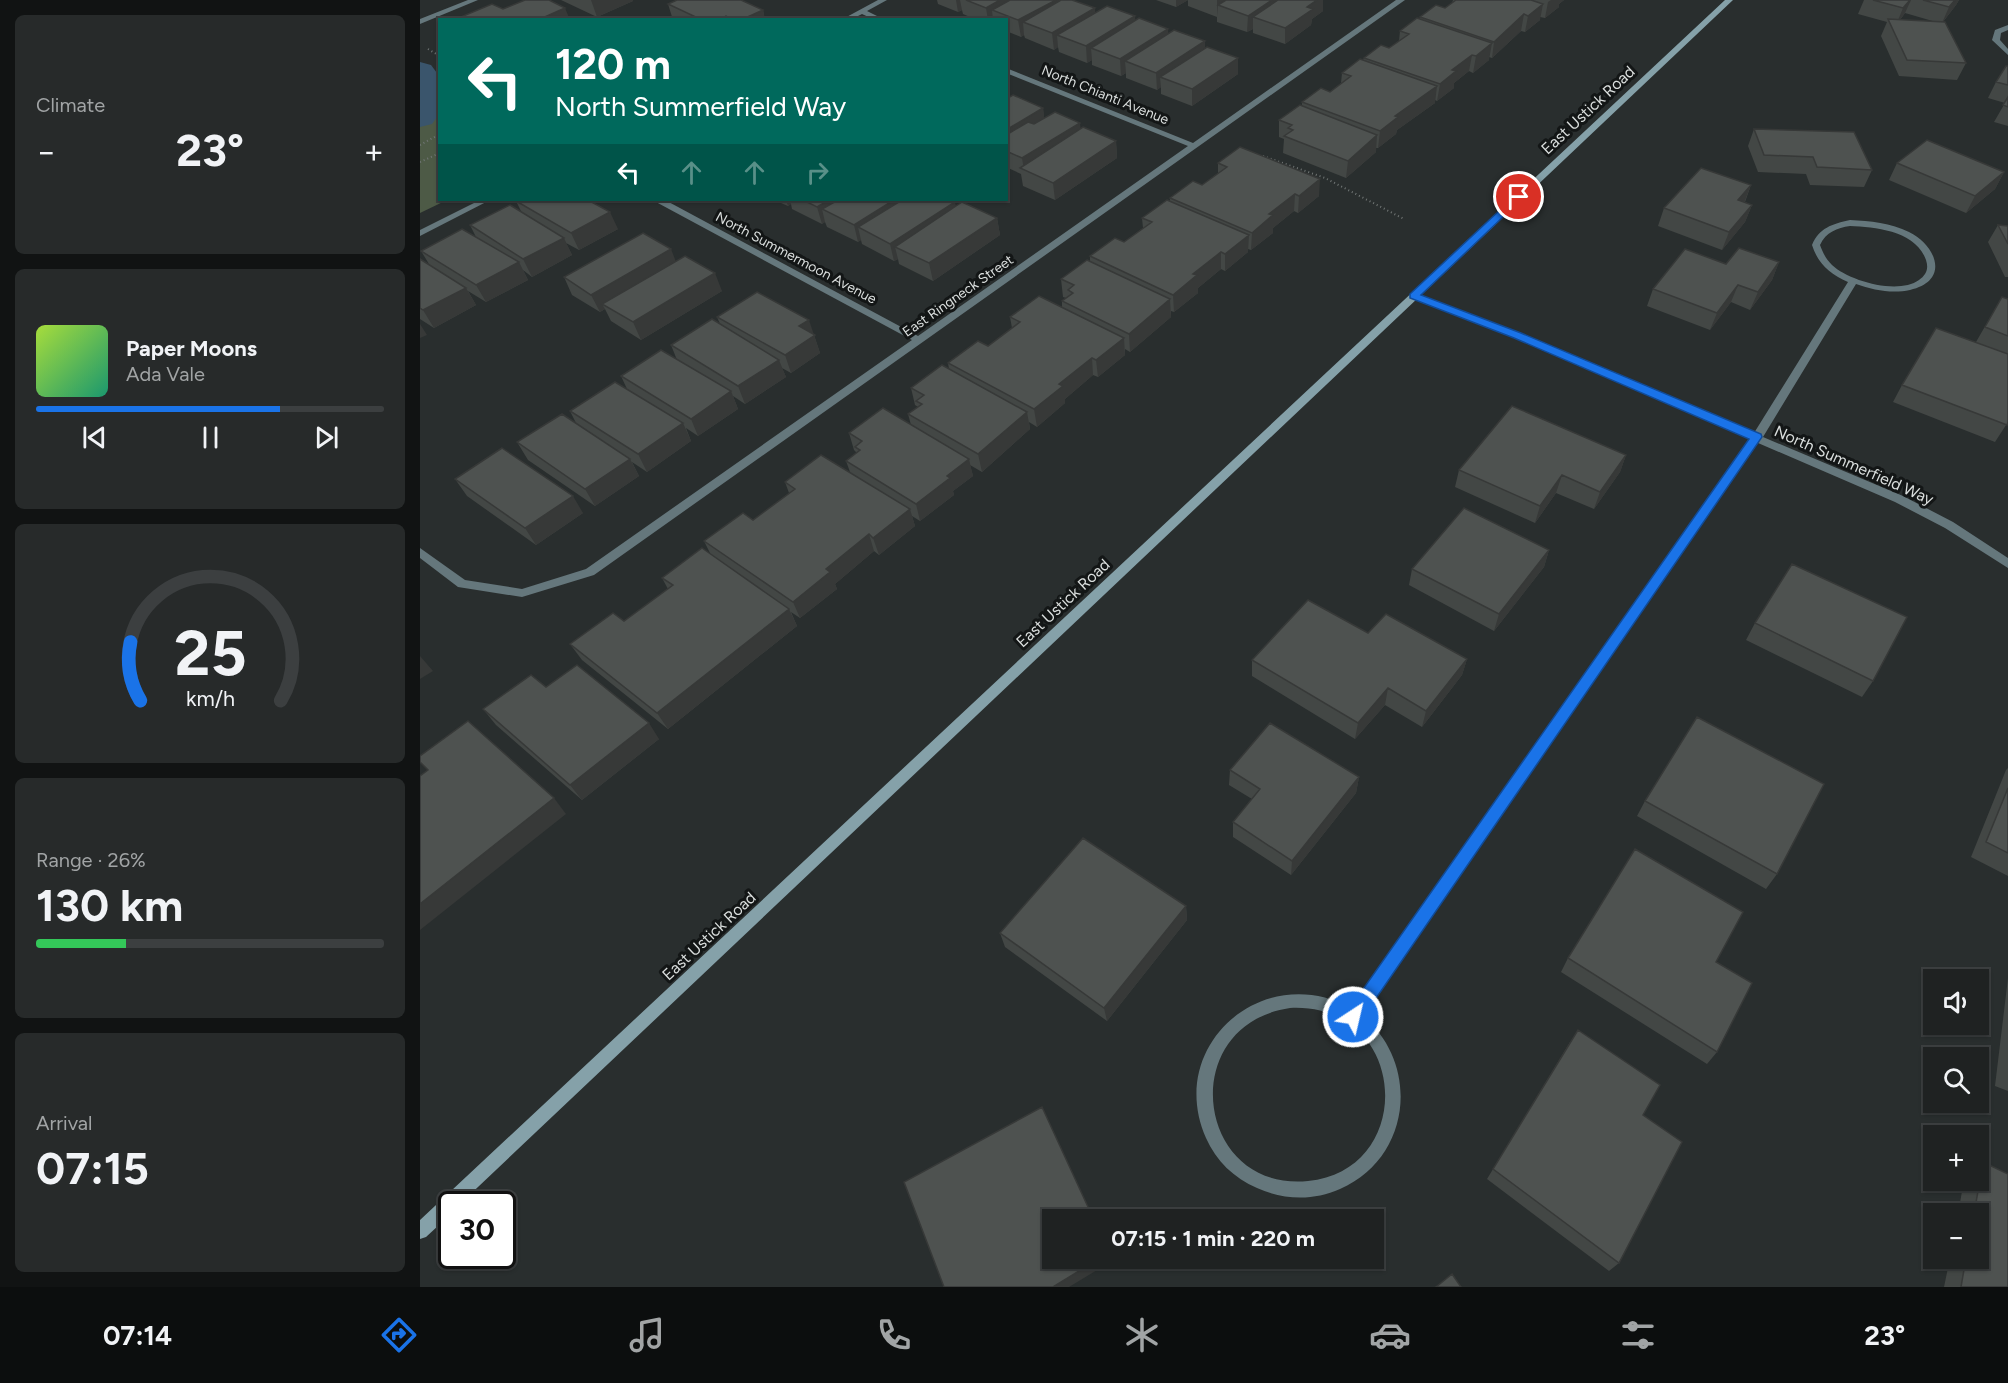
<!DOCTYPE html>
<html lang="en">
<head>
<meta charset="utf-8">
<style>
  body { margin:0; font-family:Figtree,sans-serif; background:#272a2a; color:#f1f3f6; height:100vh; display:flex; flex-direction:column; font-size:22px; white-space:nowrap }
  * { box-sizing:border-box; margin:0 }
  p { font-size:20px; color:#a1a4a5 }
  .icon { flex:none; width:33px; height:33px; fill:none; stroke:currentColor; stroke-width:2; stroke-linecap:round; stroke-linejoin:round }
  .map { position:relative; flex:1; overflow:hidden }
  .sheet { display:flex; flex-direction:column; gap:15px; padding:15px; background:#111313; width:420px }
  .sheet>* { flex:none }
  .hud { position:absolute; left:18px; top:18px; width:570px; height:183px; border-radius:0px; box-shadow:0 2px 4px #0004,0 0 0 2px #3c3f40; background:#00695c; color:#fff; overflow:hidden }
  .tools { position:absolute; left:1503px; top:969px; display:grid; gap:12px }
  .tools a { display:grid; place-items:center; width:66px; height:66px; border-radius:0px; background:#1f2222; box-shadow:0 2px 4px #0004,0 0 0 2px #3c3f40; font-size:30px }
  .speed { position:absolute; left:18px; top:1191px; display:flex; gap:12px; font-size:30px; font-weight:700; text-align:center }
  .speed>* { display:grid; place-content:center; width:78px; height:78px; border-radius:50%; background:#1f2222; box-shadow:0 2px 4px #0004,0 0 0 2px #3c3f40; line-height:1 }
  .speed .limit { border:3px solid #111; border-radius:9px; background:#fff; color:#111 }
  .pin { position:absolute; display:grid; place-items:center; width:51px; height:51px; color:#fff; margin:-26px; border:3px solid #fff; border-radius:50%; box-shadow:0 2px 6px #0007 }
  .me { position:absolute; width:66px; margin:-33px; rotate:35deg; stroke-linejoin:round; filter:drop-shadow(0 0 4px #0008) }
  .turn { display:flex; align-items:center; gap:21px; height:126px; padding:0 18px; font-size:27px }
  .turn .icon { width:78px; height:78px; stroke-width:2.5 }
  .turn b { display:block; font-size:42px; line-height:51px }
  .lanes { display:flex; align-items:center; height:57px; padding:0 18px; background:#0003; justify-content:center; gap:30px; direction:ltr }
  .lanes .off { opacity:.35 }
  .big { font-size:45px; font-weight:700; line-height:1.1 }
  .sheet .tile { flex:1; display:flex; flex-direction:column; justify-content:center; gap:9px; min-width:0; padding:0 21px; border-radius:9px; background:#272a2a }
  .sheet .dial { align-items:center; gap:0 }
  .dial svg { height:156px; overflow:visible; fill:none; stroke:#3c3f40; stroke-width:7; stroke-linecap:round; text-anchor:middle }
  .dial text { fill:#f1f3f6; stroke:none }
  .song { display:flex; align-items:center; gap:18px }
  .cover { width:72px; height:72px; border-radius:9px; background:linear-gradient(135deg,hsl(80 70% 55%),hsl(160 70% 35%)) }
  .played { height:6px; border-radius:3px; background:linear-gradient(90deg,#1a73e8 70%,#3c3f40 70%) }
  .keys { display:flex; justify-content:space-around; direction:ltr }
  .heat { display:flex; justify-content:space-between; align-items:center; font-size:33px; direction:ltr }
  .charge { height:9px; border-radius:4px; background:linear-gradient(90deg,#34c759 26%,#3c3f40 0) }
  .trip { position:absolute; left:622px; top:1209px; width:342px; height:60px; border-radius:0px; background:#1f2222; box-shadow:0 2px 4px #0004,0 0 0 2px #3c3f40; font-weight:700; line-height:60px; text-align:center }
  .tabs { display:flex; height:96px; justify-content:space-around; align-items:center; background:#0c0e0e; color:#a1a4a5 }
  .tabs .icon { width:42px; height:42px }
  .tabs .on { color:#1a73e8 }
  .tabs b { font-size:27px; color:#f1f3f6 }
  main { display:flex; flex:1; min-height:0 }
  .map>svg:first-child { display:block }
  .green { fill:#4d5a46 }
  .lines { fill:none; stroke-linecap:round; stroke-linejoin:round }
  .canal { fill:#3a556c; fill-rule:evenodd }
  .path { stroke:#717675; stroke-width:2; stroke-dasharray:1 3; stroke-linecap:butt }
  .minor { fill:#65777c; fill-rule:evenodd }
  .secondary { fill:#85a1a9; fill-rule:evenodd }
  .wall { fill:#434745; fill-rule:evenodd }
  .shaded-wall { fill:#373938 }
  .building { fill:#4e5250; stroke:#373938; stroke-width:1.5 }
  .route { fill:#1a73e8; stroke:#114b97; stroke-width:1.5 }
  .labels { text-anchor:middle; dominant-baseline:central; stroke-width:6; stroke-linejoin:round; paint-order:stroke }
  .far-street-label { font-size:14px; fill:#dadedd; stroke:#131616 }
  .street-label { font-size:16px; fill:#dadedd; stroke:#131616 }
</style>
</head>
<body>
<main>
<section class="sheet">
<div class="tile"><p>Climate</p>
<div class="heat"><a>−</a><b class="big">23°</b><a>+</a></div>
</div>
<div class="tile">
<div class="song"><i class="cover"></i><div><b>Paper Moons</b><p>Ada Vale</p></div></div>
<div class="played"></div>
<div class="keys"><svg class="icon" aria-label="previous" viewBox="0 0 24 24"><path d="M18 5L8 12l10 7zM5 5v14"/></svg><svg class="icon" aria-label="pause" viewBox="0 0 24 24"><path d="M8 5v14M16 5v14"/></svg><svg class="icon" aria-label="next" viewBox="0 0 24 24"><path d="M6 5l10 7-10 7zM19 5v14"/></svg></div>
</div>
<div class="tile dial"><svg viewBox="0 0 100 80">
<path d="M14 69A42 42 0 1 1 86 69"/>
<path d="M14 69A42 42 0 0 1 9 39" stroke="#1a73e8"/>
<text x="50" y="56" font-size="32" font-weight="700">25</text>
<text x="50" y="72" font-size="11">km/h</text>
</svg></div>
<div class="tile"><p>Range · 26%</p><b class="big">130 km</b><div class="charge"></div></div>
<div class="tile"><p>Arrival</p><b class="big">07:15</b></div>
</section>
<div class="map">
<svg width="1588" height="1287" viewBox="0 0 1588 1287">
  <rect width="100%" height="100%" fill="#292e2e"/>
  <path class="green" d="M19 114 20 200H27L0 213V123Z"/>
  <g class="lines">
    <path class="canal" d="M0 62 11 65 20 77V103L17 117 12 124 0 127Z"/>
    <path class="path" d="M8 49 20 56
      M0 145 20 134
      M843 156 905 178 984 219
      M0 162 20 153"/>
    <path class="minor" d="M48 0H58L0 24V19Z
      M458 0H467L447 11 465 20H455L442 14 430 20H421Z
      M976 0H985L174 575 102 597 38 587 0 558V548L45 580 102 589 166 569 492 340 236 202 235 200H245L498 336 768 146 586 73V68L773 143Z
      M1588 25V30L1581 33 1580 40 1588 49V55L1572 40 1575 30Z
      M60 200H70L0 236V230Z
      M1430 220C1450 221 1471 223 1489 232 1517 246 1530 281 1490 290 1472 294 1453 290 1436 284L1343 437 1483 496 1533 522 1588 558V568L1525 528 1475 502 1338 443 943 1016C1001 1065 991 1158 920 1189 893 1201 864 1200 837 1188 814 1178 796 1161 786 1138 745 1045 844 960 931 1008L1330 439 1095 338 989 296 994 293 997 294 1101 334 1334 433 1428 282C1410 274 1398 264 1392 245 1399 228 1412 224 1430 220ZM1430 226C1456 227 1496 231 1506 260 1509 269 1506 275 1499 280 1478 295 1429 281 1412 265 1406 259 1403 253 1400 245 1406 232 1417 228 1430 226ZM870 1008C989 1002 998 1170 888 1181 775 1192 755 1025 870 1008Z"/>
    <path class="secondary" d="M1305 0H1313L40 1204H32V1213L6 1237 0 1239V1220Z"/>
  </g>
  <path class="wall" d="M141 0H213V1L177 17Z
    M517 0H652L675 13 715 21 785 48 818 58V74L772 106 741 94V87L737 90 706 78V73L701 76 672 65V60L667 63 639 52 638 47 634 50 605 38 604 35 601 37 586 31V20H557L543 14 542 10 538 12 518 4Z
    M736 0H903V11L892 19 891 25 865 44 833 33V29L827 32 797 22V17L768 6V0L756 7Z
    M1033 0H1144L1139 4V7L1125 18 1120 17V20L1105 32 1101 31 1072 58 1069 57V60L1053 73 1049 71 1034 83V88L1017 101 1015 100V103L977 130 976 134 958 148H956V152L926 178 863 153 864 139 859 137V120L882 106V102L910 92 921 83 922 73 943 60 944 58 969 48 979 41 980 31 1000 19V17L1025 8 1032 3Z
    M1444 0H1539L1536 5 1523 22 1546 63 1537 80 1479 76 1461 36 1467 22 1438 14ZM1485 13 1516 22 1480 20Z
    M248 4 343 10 345 20H253Z
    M1588 66V126L1574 122 1585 103 1568 98 1576 82Z
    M586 99 623 108 624 118 696 141 697 158 635 200 603 186 601 174 586 167Z
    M1334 129 1452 170 1444 187 1390 185 1386 174 1338 172 1328 146Z
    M798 163 899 196 878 213 874 211 853 228V233L831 250 828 249V252L805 271 801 269 778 288V293L754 312 751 311V317L710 352 705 349V355L678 377 673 375 645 399V403L617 427 609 422 610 429 562 472 550 465 553 476 533 491 534 495 500 521 492 516 495 526 459 555 454 551 415 584 417 589 380 618 371 612 377 626 248 729 162 660 150 644 204 621 248 589 242 578 290 553 284 541 333 520 369 493 365 482 430 472 426 461 437 453 434 450 429 433 491 425 488 414 498 407 495 405 491 388 529 369 528 363 568 346 592 328 590 317 642 307V301L646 298 643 297 641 279 670 261V256L704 242 723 228 722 218 750 201V198L782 185 798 173Z
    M1477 163 1584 172 1575 189 1546 213 1469 180Z
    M1331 185 1325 202 1332 205 1325 222 1302 250 1238 226 1244 208Z
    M354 200H529L536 206 577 218 580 235 513 281 479 264 478 259 474 261 442 244 441 240 438 242 407 227 405 222 402 224 372 209 371 204 368 206Z
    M96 201 198 229 159 250 146 243 152 255 112 277 103 270 108 280 66 302 48 291 56 305 14 328 0 319V259L9 264 1 251 56 237 50 225 101 211Z
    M1578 225 1588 226V277H1585L1568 242Z
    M256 261 302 291 221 340 191 321 185 309 180 312 152 295 144 277Z
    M1359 262 1352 280 1330 310 1311 302 1290 330 1227 306 1233 289 1306 264Z
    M1582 297 1588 299V422L1575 442 1473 402 1482 385 1556 342Z
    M297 317 394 335 400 353 371 373 362 368 366 377 325 404 313 396 318 409 278 436 266 428 271 441 227 472 212 462 219 476 175 506 108 460 97 442 156 423 150 411 207 389 201 376 257 360 251 345 300 324Z
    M1206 455 1200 472 1174 509 1136 493 1115 523 1035 487 1039 470Z
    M35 479 163 513 116 545 47 496Z
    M1129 550 1124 567 1074 631 989 585 992 569Z
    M1335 623 1453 681 1442 697 1326 640Z
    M1047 659 1042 675 1002 727 965 705 935 739 832 676V660Z
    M63 709 239 739 162 800 76 725Z
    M1588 768V876L1551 857 1586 770Z
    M810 770 939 777 936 793 871 875 813 837V822L832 799 809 785Z
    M1225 801 1357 874 1346 889 1217 816Z
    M766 906 767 920 687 1021 585 947 580 933Z
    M1148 958 1296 962 1297 1052 1287 1064 1141 972Z
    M1588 978V1091L1575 1086Z
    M1150 1042 1223 1115 1199 1263 1189 1271 1067 1179Z
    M1563 1162 1588 1287H1524L1530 1258H1558V1214H1538L1544 1180H1558V1164Z"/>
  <path class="shaded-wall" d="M171 0H213V1L177 17Z
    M536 0H540L542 10 538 12Z
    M580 0H611L572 10 573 20H568L566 8Z
    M636 0H650L603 22 604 35 601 37 598 20Z
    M756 0H768L756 7Z
    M797 0H823L798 5 797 17Z
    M852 0H875L833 17V29L827 32 828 16Z
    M897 0H903V11L892 19 891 25 865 44V28L887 7Z
    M1131 0H1144L1139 4V7L1125 18 1128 2Z
    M1490 0H1491L1485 13 1476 25 1483 8Z
    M1535 0H1539L1536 5 1522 23 1529 7Z
    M1123 4 1120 20 1105 32 1108 16Z
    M145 8 150 20H118Z
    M675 8 676 24 637 35 638 47 634 50 632 33Z
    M343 10 345 20H321Z
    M1104 14 1101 31 1072 58 1074 42Z
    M715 16 716 32 671 48 672 60 667 63 666 46Z
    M748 29 749 45 705 61 706 73 701 76 700 59Z
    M785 41V58L740 77 741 87 737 90 736 73Z
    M1072 43 1069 60 1053 73 1056 56Z
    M1052 55 1049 71 1034 83V88L1017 101 1020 84 1032 70Z
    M818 58V74L772 106V89Z
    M1017 86 1015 103 977 130 976 134 958 148 960 131 975 116Z
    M623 108 625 125 586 148V130Z
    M660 123 662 140 604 170 602 158Z
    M957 135 956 152 926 178 928 161Z
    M696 141 697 158 635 200 633 183Z
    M1584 172 1575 189 1546 213 1555 196Z
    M900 179 899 196 878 213 879 196Z
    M1331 185 1324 203 1318 200Z
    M875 194 874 211 853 228V233L831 250 832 233 849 214Z
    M366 200H369L371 204 368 206Z
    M409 200H442L402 209 405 222 402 224 397 207Z
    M474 200H504L438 227 441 240 438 242 434 225Z
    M535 202 539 220 475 247 478 259 474 261 470 244Z
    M1332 205 1325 222 1302 250 1309 232Z
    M190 212 198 229 159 250 151 233Z
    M577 218 580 235 513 281 509 263Z
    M829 235 828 252 805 271V254Z
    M144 238 152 255 112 277 103 259Z
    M251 249 258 267 182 304 185 309 180 312 171 295Z
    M801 252V269L778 288V293L754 312 753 295 773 274Z
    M99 262 108 280 66 302 56 285Z
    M1359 262 1352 280 1330 310 1338 292Z
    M295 273 302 291 221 340 213 322Z
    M1318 285 1311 302 1290 330 1297 313Z
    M46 288 56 305 14 328 3 310Z
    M750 299 751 317 710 352 709 334Z
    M389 320 400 353 371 373 365 355 379 326Z
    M0 324 7 335 0 338Z
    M704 338 705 355 678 377 676 360Z
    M672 358 673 375 645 399V403L617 427 614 409 639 384Z
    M359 360 366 377 325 404 318 386Z
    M311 391 318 409 278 436 271 419Z
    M607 412 610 429 562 472 558 454Z
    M263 423 271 441 227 472 218 454Z
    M1206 455 1200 472 1174 509 1180 492Z
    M210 459 219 476 175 506 165 489Z
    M549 459 553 476 533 491 534 495 500 521 496 504 527 476Z
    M1142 475 1136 493 1115 523 1120 506Z
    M153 496 163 513 116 545 105 528Z
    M490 509 495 526 459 555 453 538Z
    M449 534 454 551 415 584 417 589 380 618 373 602 406 569Z
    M1129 550 1124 567 1074 631 1079 614Z
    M369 609 377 626 248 729 237 713Z
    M0 656 13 671 0 679Z
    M1047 659 1042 675 1002 727 1006 711Z
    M968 688 965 705 935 739 938 723Z
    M229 723 239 739 162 800 150 785Z
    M939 777 936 793 871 875 872 861Z
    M134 798 146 814 0 930V904Z
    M766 906 767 920 687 1021 684 1008Z
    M680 1258H692V1261L649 1287H633Z"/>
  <path class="building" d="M105 0H129L145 8 118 20H38L36 19 72 4 83 9Z
    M257 0H321L343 10 321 20H313L306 16 299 20H282L248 4Z
    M546 0H580L566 8Z
    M590 0H636L598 20 572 10Z
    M641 0H652L675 8 632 33 603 22Z
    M806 0H852L828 16 798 5Z
    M858 0H897L887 7 893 9 865 28 833 17Z
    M1036 0H1111L1123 4 1108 16 1104 14 1074 42 1000 17 1016 5 1025 8Z
    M1453 0H1490L1483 8Z
    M1503 0H1535L1529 7Z
    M687 6 715 16 666 46 637 35Z
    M719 18 748 29 700 59 671 48Z
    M997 18 1072 43 1056 56 1052 55 1032 70 1036 71 1020 84 944 58 961 45 969 48 989 34 980 31Z
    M1468 19 1525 22 1546 63 1487 60Z
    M754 30 785 41 736 73 705 61Z
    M787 47 818 58 772 89 740 77Z
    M940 59 1017 86 975 116 978 117 960 131 882 102 901 88 910 92 931 76 922 73Z
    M1586 66H1588V85L1576 82Z
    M593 95 623 108 586 130V99Z
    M1588 97V107L1583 105Z
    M880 105 957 135 928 161 864 136 873 130 868 128 872 125 859 120Z
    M635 112 660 123 602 158 586 151V135L608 122 614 124Z
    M663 127 696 141 633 183 600 168Z
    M1334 129 1434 132 1452 170 1397 167 1393 157 1344 155Z
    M1507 140 1584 172 1555 196 1477 163Z
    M820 147 900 179 879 196 875 194 849 214 853 215 832 233 750 198 773 181 782 185 807 167 798 163Z
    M1281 168 1331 185 1318 200 1332 205 1309 232 1244 208Z
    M98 200H168L190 212 151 233 96 201Z
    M383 200H409L397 207Z
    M418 200H474L434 225 402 209Z
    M482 200H529L535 202 470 244 438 227Z
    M747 200 829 235 805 254 801 252 773 274 777 275 753 295 670 256 695 238 704 242 732 222 722 218Z
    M542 202 577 218 509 263 475 247Z
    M90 205 144 238 103 259 50 225Z
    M1578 225 1588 226V244Z
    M42 229 99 262 56 285 1 251Z
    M223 233 251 249 171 295 144 277Z
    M1319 248 1359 262 1338 292 1318 285 1297 313 1233 289 1265 249 1306 264Z
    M265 256 295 273 213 322 182 304Z
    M0 259 46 288 3 310 0 308Z
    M667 260 750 299 709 334 642 301 653 293 648 290 654 285 641 279Z
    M337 292 389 320 379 326 395 335 365 355 297 317Z
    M619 296 704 338 676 360 672 358 639 384 643 386 614 409 528 363 558 341 568 346 600 322 590 317Z
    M1582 297 1588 299V336L1565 327Z
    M292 319 359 360 318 386 251 345Z
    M1516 328 1588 354V422L1587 425 1482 385Z
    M241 350 311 391 271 419 201 376Z
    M522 365 607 412 558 454 488 414 502 404 496 401 504 395 491 388Z
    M195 382 263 423 218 454 150 411Z
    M1092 406 1206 455 1180 492 1142 475 1120 506 1039 470Z
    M463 408 549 459 527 476 530 478 496 504 426 461 440 450 435 447 442 441 429 433Z
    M142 414 210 459 165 489 97 442Z
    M82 448 153 496 105 528 35 479Z
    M401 455 490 509 453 538 449 534 406 569 410 572 373 602 284 541 323 513 333 520 375 489 365 482Z
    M1044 508 1129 550 1079 614 992 569Z
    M282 548 369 609 237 713 150 644 193 613 204 621 253 585 242 578Z
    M1372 564 1487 617 1453 681 1335 623Z
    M888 600 948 633 966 614 1047 659 1006 711 968 688 938 723 832 660Z
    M157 665 229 723 150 785 63 709 111 675 126 687Z
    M1277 717 1404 784 1357 874 1225 801Z
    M48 721 134 798 0 904V776L8 770 0 762V756Z
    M850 723 939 777 872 861 813 822 840 789 810 770Z
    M1588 788V853L1566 842Z
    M663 838 766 906 684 1008 580 933Z
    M1215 849 1323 912 1296 962 1332 983 1297 1052 1148 958Z
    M1158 1030 1240 1085 1223 1115 1262 1142 1199 1263 1073 1169Z
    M622 1107 674 1220H633V1258H680L633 1287H524L484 1182Z
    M1563 1162 1588 1174V1287H1541L1546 1258H1558V1214H1554Z
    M1032 1274 1041 1287H1016Z"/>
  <path class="route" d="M1096 195 1104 197 1001 295 1101 333 1341 434 1342 437 939 1023 933 1026 927 1023 925 1017 927 1012 1329 439 1094 338 990 298V294Z"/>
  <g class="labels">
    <g class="far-street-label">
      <text transform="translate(685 95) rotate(22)">North Chianti Avenue</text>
      <text transform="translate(376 258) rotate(28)">North Summermoon Avenue</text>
      <text transform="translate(538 296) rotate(-35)">East Ringneck Street</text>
    </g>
    <g class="street-label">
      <text transform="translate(1168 110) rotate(-43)">East Ustick Road</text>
      <text transform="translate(1434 465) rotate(24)">North Summerfield Way</text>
      <text transform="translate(643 603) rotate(-43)">East Ustick Road</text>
      <text transform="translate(289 936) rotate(-43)">East Ustick Road</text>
    </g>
  </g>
</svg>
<div class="tools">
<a><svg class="icon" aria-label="sound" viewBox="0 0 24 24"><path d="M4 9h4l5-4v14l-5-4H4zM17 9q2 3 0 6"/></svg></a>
<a><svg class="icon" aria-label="search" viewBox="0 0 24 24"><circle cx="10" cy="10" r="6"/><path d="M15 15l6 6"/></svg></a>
<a>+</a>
<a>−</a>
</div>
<div class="speed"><div class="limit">30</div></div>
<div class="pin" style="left:1099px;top:197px;background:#d93025"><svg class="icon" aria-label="arrive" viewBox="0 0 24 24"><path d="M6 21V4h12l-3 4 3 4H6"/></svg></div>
<svg class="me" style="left:933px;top:1017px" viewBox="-20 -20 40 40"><circle r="17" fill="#1a73e8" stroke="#fff" stroke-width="3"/><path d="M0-11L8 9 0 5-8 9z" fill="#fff"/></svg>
<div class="trip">07:15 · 1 min · 220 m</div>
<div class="hud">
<div class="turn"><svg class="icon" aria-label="left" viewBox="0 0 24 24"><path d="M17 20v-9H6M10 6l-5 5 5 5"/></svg><div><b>120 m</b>North Summerfield Way</div></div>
<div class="lanes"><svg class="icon" aria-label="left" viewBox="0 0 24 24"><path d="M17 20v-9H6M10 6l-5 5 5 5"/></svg><svg class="icon off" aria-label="ahead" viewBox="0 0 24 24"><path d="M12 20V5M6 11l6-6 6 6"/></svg><svg class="icon off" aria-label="ahead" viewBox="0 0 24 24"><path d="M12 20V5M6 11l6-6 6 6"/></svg><svg class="icon off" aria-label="right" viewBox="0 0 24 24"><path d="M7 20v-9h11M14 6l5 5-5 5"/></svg></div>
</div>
</div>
</main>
<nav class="tabs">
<b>07:14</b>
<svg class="icon on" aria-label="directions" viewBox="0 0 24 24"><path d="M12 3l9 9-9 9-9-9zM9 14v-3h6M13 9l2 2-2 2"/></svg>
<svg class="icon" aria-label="music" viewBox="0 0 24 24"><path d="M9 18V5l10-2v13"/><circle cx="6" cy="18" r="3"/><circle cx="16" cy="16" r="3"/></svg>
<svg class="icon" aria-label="phone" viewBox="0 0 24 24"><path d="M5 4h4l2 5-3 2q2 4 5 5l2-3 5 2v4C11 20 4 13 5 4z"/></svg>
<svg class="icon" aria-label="climate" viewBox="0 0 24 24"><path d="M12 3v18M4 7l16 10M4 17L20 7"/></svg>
<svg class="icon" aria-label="car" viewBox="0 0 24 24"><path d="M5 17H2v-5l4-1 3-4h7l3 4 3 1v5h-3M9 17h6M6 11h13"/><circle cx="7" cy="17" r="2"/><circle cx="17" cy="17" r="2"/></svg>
<svg class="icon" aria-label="filters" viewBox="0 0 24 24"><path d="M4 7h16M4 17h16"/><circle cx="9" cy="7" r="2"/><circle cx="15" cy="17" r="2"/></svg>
<b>23°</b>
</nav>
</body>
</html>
